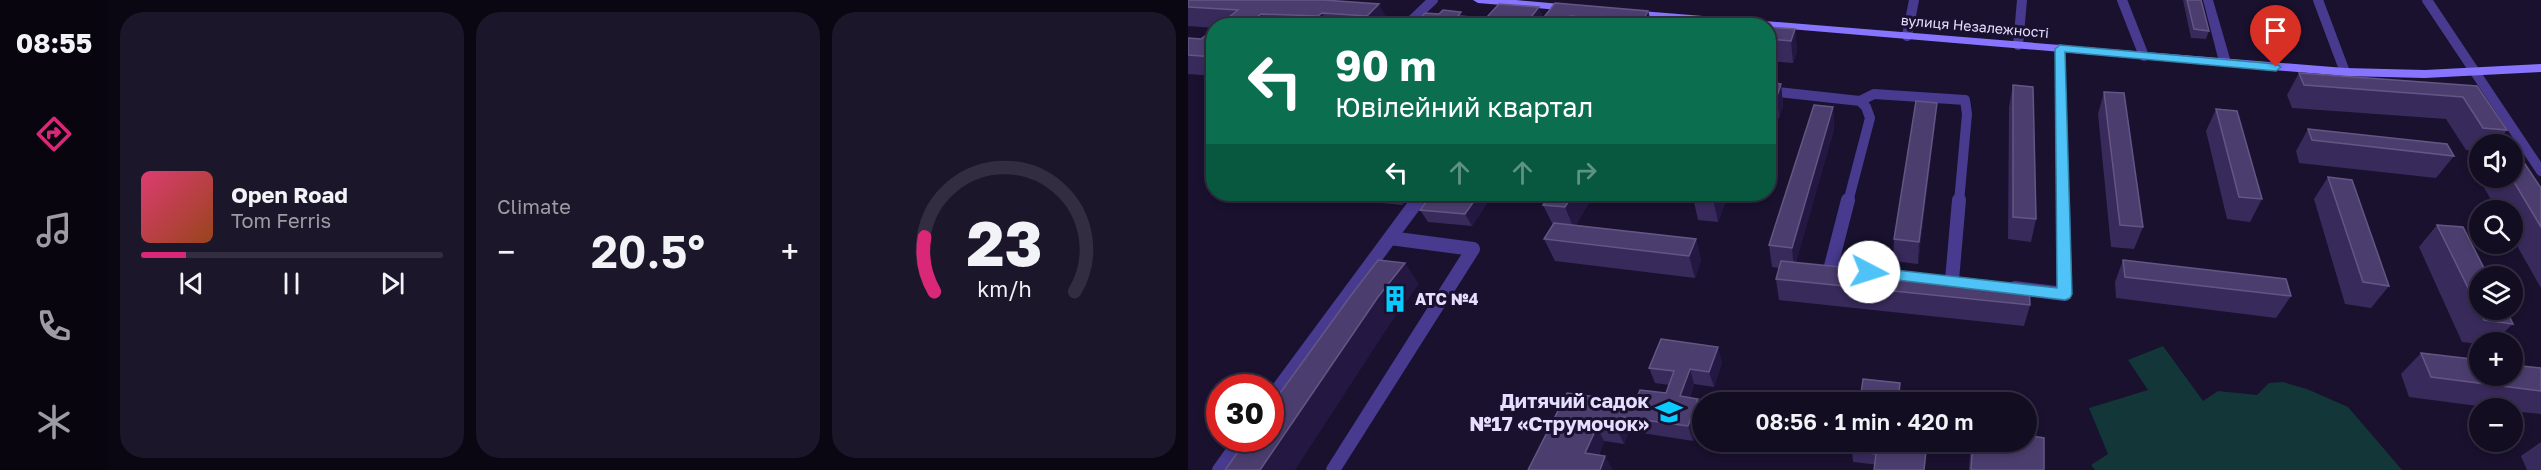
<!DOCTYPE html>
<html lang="en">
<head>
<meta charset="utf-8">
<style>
  body { margin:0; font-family:"Golos Text",sans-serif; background:#1c162a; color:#f1f3f6; height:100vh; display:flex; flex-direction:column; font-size:22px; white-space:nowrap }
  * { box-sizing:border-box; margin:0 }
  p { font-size:20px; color:#9d9ca5 }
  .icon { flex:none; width:33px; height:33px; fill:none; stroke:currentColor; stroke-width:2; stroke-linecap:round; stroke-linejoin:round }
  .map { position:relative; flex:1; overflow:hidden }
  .panel { display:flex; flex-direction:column; gap:12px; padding:12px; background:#0a0713; width:1080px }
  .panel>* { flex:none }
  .hud { position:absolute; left:18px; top:18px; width:570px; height:183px; border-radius:24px; box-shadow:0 3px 9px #0003,0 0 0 2px #322d40; background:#0b6e4f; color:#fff; overflow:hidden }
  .controls { position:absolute; left:1281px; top:134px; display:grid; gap:12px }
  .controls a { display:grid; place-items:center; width:54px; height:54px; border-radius:50%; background:#130d22; box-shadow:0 3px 9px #0003,0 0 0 2px #322d40; font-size:30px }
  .speed { position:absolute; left:18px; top:374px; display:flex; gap:12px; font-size:30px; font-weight:700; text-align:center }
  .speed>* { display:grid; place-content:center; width:78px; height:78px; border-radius:50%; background:#130d22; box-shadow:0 3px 9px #0003,0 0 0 2px #322d40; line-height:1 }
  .speed .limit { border:9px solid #d22; background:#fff; color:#111 }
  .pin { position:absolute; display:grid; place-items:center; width:51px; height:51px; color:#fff; margin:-62px -26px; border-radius:50% 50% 50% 0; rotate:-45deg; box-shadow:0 0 6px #0007 }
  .pin .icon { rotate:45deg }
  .me { position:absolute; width:66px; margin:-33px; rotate:95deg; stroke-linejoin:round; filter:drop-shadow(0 0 4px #0008) }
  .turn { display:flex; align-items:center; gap:21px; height:126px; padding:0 30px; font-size:27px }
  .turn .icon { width:78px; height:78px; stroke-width:2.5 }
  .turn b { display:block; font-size:42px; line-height:51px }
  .lanes { display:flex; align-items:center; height:57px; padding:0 30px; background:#0003; justify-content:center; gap:30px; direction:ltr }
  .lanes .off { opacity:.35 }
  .big { font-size:45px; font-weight:600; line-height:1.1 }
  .panel .widget { flex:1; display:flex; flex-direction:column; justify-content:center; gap:9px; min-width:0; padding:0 21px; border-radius:24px; background:#1c162a }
  .panel .dial { align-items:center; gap:0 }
  .dial svg { height:156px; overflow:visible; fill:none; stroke:#322d40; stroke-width:7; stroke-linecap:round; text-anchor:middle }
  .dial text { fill:#f1f3f6; stroke:none }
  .song { display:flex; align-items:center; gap:18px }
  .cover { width:72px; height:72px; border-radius:9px; background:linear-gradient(135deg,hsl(340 70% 55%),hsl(20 70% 35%)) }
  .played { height:6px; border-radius:3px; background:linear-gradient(90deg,#db2777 15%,#322d40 15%) }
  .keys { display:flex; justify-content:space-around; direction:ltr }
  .heat { display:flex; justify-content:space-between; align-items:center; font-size:33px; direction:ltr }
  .panel .tiles { flex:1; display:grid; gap:12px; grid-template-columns:repeat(3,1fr) }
  .trip { position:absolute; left:504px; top:392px; width:345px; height:60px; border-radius:30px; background:#130d22; box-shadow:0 3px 9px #0003,0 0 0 2px #322d40; font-weight:600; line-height:60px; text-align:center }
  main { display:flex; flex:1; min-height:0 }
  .tabs { display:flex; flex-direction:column; width:108px; justify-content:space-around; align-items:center; background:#08050e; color:#9d9ca5 }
  .tabs .icon { width:42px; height:42px }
  .tabs .on { color:#db2777 }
  .tabs b { font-size:27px; color:#f1f3f6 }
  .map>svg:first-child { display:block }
  .green { fill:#133638 }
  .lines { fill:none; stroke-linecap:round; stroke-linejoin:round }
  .minor-far1 { stroke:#473a8f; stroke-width:10 }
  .minor { stroke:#473a8f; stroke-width:14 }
  .tertiary { fill:#473a8f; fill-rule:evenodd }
  .secondary { fill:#8875ff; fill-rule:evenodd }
  .wall { fill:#392a5c }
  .shaded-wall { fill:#241842 }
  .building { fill:#4b3d6e; stroke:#645684; stroke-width:1.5 }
  .route { fill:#4fc3f7; stroke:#337fa1; stroke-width:1.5 }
  .labels { text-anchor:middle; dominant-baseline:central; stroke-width:6; stroke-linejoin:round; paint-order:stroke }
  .far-street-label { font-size:14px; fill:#e5deff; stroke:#19112e }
  .poi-label { font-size:16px; font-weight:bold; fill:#e5deff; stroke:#19112e; text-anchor:start }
  .near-poi-label { font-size:20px; font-weight:bold; fill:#e5deff; stroke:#19112e; text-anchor:end }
</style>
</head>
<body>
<main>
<nav class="tabs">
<b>08:55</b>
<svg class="icon on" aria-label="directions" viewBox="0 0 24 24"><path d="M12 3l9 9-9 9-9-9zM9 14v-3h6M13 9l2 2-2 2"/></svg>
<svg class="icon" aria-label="music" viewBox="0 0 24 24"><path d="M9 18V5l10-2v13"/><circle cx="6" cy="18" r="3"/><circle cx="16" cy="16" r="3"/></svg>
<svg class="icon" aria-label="phone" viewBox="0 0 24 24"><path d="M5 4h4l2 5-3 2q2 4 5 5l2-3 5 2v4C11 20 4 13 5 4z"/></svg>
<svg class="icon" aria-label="climate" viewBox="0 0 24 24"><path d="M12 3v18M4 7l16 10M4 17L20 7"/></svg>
</nav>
<section class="panel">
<div class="tiles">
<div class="widget">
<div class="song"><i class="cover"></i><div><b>Open Road</b><p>Tom Ferris</p></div></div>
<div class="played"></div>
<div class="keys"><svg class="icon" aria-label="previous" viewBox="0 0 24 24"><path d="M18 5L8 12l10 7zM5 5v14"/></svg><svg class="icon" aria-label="pause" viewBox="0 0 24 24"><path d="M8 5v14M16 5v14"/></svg><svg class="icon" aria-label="next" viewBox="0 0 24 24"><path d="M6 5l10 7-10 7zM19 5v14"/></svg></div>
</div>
<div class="widget"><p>Climate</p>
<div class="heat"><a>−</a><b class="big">20.5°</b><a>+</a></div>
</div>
<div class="widget dial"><svg viewBox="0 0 100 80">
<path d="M14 69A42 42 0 1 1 86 69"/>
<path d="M14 69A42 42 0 0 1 9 41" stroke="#db2777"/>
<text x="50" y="56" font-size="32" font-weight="700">23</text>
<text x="50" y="72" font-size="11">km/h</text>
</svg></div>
</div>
</section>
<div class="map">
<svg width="1353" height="470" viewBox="0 0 1353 470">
  <rect width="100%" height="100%" fill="#19112e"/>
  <path class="green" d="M975 346 1015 401 1030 391 1069 395 1081 383 1095 382 1119 389 1160 407 1214 470H907L903 465 920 454 901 408 960 390 940 360Z"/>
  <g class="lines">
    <path class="minor-far1" d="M934 0 956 56
      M1130 0 1157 72
      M1239 0 1353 171
      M231 26 236 20 225 19 245 0
      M719 36 726 0
      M830 45 834 0
      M872 49 875 202
      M580 91 672 101 678 107 682 118 660 202
      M672 101 686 94 777 100 779 114 771 202
      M229 202 235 194"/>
    <path class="minor" d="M658 268 643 266 660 200
      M764 280 771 200
      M827 288 877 294 875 200
      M82 400 230 200
      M31 470 54 438
      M145 470 285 249 202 238"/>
    <path class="tertiary" d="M1015 0H1025L1043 62 1041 65 1037 66 1031 62Z"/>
    <path class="secondary" d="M285 0H328L384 5 389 8 384 11 290 3Z
      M441 10 1157 68 1237 70 1353 64V72L1237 78 1157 76 437 15 436 13Z"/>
  </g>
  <path class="wall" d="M0 0H136L202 24 201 26H26V28L0 26Z
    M995 0H1013L1021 31 1018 39 1003 38Z
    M367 3 460 11 464 26H354L353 21Z
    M580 27 607 29 609 51 605 63 580 61Z
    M26 29V76L0 74V38L13 39Z
    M1111 73 1289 86 1319 130 1308 144H1292V152L1278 150 1258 119 1104 108 1099 95Z
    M580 82 593 84 595 106 591 118 580 117Z
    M825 85 848 219 843 242 820 239 821 107Z
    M916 92 955 227 946 249 923 247 910 114Z
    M749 103 730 264 705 261 706 239Z
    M645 107 646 129 608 262 842 305 836 326 591 300 588 279 591 268 584 267 581 245Z
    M1028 109 1074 199 1062 222 1039 219 1018 131Z
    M1120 129 1266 156 1248 178 1111 163 1108 151Z
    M1140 177 1201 286 1183 308 1157 304 1126 199Z
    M1300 177H1324L1353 188V288L1324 237V210H1309L1294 184Z
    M177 194H226L215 205 183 202Z
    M244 194H305L284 226 240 222 232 210Z
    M362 194H406L388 225 508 239 513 261 507 278 367 261 356 239 365 225 355 205Z
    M506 194H540L530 222 510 220 505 197Z
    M1249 225 1325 324 1305 342H1292V344L1274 342 1231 247Z
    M935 260 1103 296 1088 318 928 298 927 282Z
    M1233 353 1353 368V414L1324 411V408H1305L1221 397 1213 374Z
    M534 362 526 387 506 384 502 397 514 413 505 441 441 431 436 444 416 441 411 455 425 470H340L447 402 478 393 481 385 467 383 461 368Z
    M666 441 736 470 665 462 664 451Z
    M783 441H838L856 470H781Z
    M1353 442V470H1339L1333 456Z"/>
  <path class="shaded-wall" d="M191 4 202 24 201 26H184L179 16Z
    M351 7 355 17 348 26H336Z
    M460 11 464 26H454V22Z
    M134 13 142 26H136L130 16Z
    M73 14 80 26H59Z
    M382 16 385 26H375Z
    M607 29 609 51 605 63 603 41Z
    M593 84 595 106 591 118 589 96Z
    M749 103 747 126 730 264 731 242Z
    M645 107 646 129 606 270 604 248Z
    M208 194H226L215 205Z
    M291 194H305L284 226 277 214Z
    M385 194H406L386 229 377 207Z
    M527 194H540L530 222 525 199Z
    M508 239 513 261 507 278 501 256Z
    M217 263 231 284 206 318 107 470H72L190 297Z
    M530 347 534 362 526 387 521 372Z
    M502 369 506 384 497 411 492 396Z
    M510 399 514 413 505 441 500 426Z
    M434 417 441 431 436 444 429 430Z
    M409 427 416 441 406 467 397 453Z
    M417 456 425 470H412Z"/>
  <path class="building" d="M0 0H136L191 4 179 16 134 13 130 16 73 14 59 26H30L50 10 0 7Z
    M999 0H1013L1021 31 1006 29Z
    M367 3 460 11 454 22 382 16 375 26H356L358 22 353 21Z
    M311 4 351 7 336 26H219L222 22H229L237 13 251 14 255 10 273 12 270 16 298 18Z
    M494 21 557 26H491Z
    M580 27 607 29 603 41 580 39Z
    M26 29V57L0 55V38L13 39Z
    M1111 73 1289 86 1319 130 1295 128 1275 97 1116 85Z
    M580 82 593 84 589 96 580 95Z
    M825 85 845 87 848 219 825 217Z
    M916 92 936 93 955 227 932 225Z
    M728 101 749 103 731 242 706 239Z
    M626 105 645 107 604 248 581 245Z
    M1028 109 1049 111 1074 199 1051 197Z
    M1120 129 1259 144 1266 156 1124 140Z
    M1324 162 1337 164 1353 188V227L1323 177H1324Z
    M1140 177 1164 180 1201 286 1175 282Z
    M244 194H291L277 214 232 210Z
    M362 194H385L377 207 355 205Z
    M506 194H527L525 199 505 197Z
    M366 223 508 239 501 256 356 239Z
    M1249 225 1275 227 1300 276H1292V309H1318L1325 324 1296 320Z
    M190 260 217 263 190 297 72 470H37L60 438H82V407L161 298Z
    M935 260 1098 279 1103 296 937 277Z
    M593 261 841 286 842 305 588 279Z
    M473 339 530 347 521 372 502 369 492 396 510 399 500 426 434 417 429 430 409 427 397 453 417 456 412 470H340L379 393 447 402 452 390 478 393 486 371 461 368Z
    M1233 353 1292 360V375H1324V365L1353 368V391L1243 377Z
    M675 379 712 383 710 402H672Z
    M838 435 856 438V470H783L785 441H838Z
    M666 441H739L736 470H686L688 454 664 451Z"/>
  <path class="route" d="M872 45 1088 64 1093 67 1088 71 877 52 884 294 882 298 877 300 676 276 674 272 681 267 869 288 867 49Z"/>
  <defs>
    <symbol id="building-bare" viewBox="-9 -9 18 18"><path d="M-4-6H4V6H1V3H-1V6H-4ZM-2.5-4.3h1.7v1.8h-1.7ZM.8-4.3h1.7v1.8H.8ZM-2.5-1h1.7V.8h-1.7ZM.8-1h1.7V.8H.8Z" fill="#0acbff" stroke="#19112e" stroke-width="2.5" paint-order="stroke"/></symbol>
    <symbol id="school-bare" viewBox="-9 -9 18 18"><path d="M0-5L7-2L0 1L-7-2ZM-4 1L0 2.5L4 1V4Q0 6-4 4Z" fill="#0acbff" stroke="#19112e" stroke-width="2.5" paint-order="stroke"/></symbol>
  </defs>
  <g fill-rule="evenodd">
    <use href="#building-bare" x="188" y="280" width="38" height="38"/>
    <use href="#school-bare" x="462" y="393" width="38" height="38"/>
  </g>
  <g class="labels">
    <g class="far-street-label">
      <text transform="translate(787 26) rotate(5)">вулиця Незалежності</text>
    </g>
    <g class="poi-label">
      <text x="227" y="299">АТС №4</text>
    </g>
    <g class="near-poi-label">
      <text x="461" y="400">Дитячий садок<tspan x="461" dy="23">№17 «Струмочок»</tspan></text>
    </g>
  </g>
</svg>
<div class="controls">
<a><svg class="icon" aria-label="sound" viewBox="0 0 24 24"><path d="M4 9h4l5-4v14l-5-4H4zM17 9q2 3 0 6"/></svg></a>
<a><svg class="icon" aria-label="search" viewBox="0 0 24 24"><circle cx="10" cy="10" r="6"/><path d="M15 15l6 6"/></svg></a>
<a><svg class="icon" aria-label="layers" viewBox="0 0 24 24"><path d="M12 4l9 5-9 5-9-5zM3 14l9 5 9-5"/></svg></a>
<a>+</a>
<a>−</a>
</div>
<div class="speed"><div class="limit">30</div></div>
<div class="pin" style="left:1088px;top:67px;background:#d93025"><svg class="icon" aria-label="arrive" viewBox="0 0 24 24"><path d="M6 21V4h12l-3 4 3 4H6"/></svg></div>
<svg class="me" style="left:681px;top:272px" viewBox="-20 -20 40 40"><circle r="19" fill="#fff"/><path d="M0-13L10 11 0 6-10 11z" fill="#4fc3f7"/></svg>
<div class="trip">08:56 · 1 min · 420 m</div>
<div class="hud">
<div class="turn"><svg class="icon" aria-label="left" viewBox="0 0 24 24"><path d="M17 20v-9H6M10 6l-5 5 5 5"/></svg><div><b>90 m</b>Ювілейний квартал</div></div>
<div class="lanes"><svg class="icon" aria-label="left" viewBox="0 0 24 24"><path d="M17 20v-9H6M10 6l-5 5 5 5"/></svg><svg class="icon off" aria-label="ahead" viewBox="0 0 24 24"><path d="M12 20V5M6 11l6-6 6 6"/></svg><svg class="icon off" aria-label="ahead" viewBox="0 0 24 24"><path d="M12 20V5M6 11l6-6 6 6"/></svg><svg class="icon off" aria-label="right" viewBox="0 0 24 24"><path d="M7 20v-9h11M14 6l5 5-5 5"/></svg></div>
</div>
</div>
</main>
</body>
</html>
